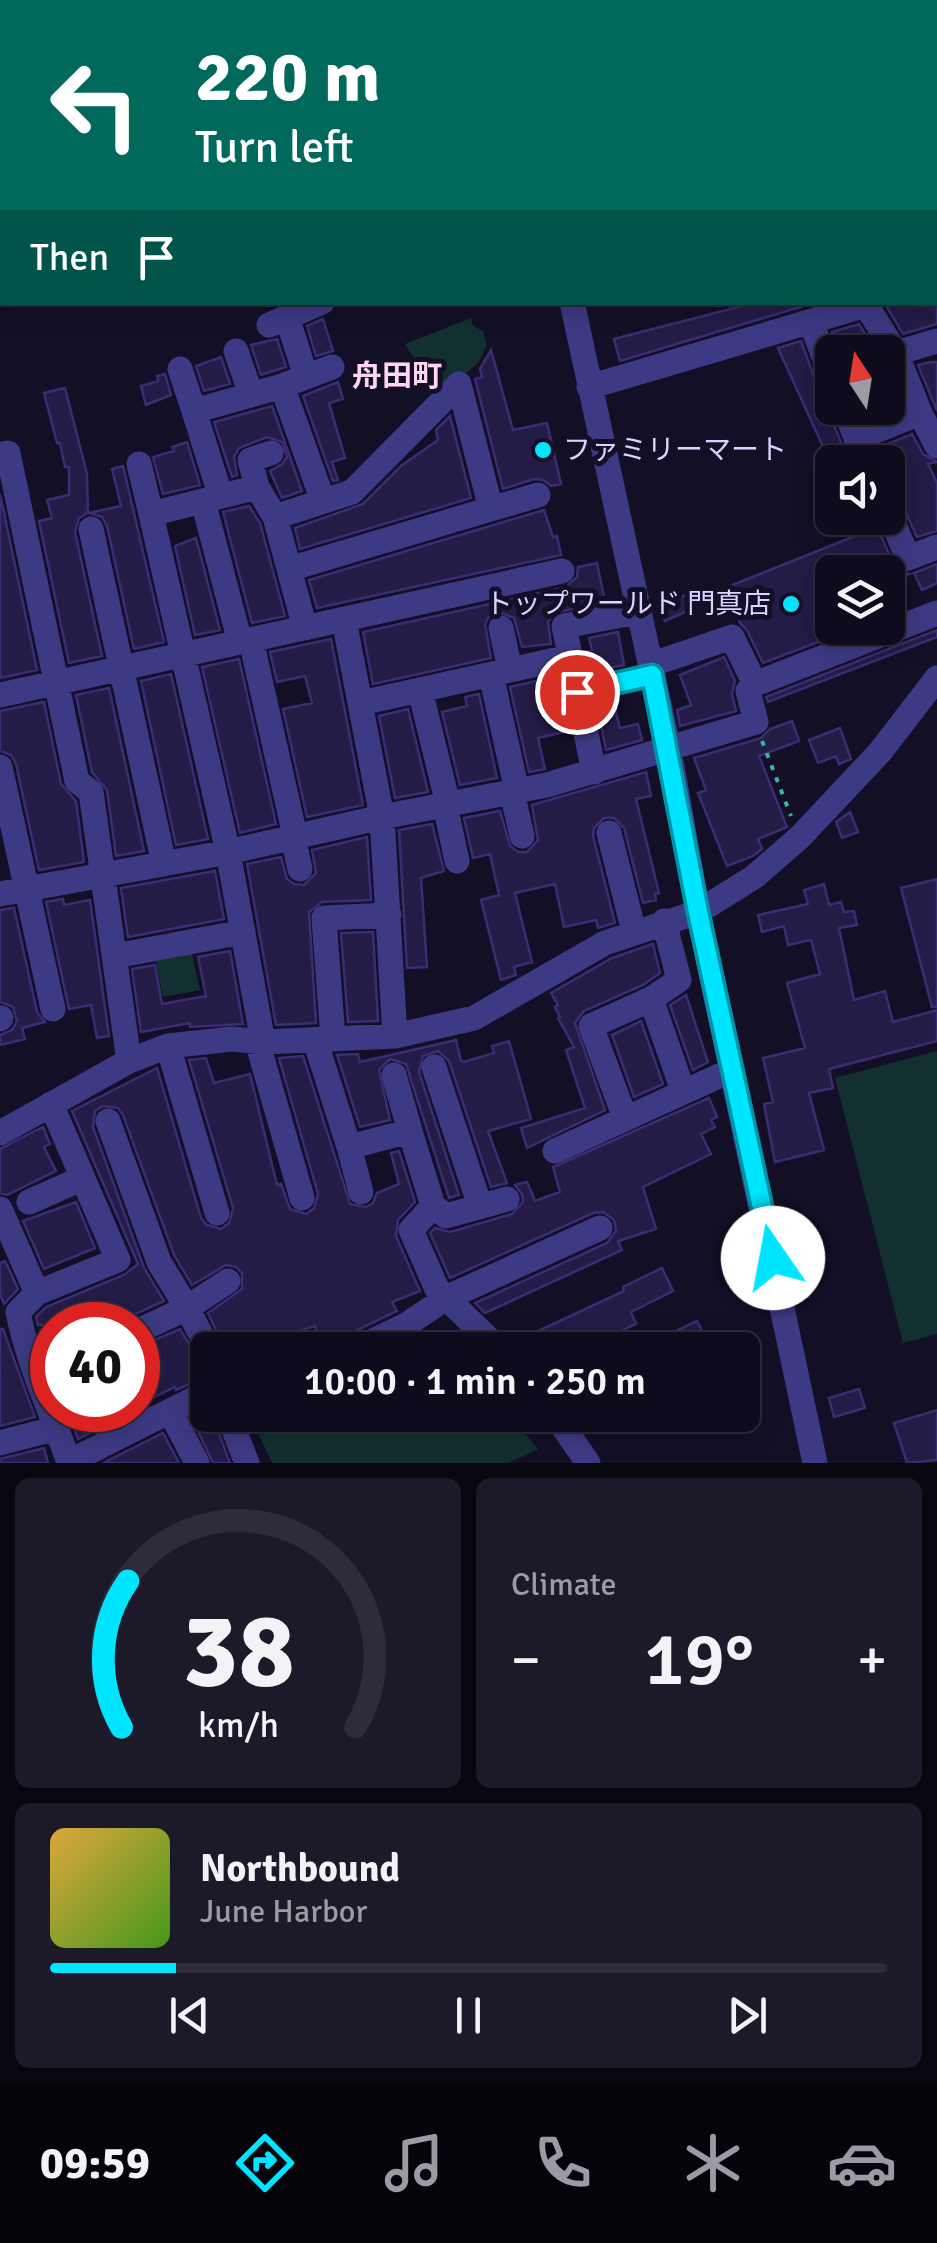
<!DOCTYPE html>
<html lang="en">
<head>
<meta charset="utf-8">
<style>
  body { margin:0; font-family:Signika,"Noto Sans JP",sans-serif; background:#1c1929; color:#f1f3f6; height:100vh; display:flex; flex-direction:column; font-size:38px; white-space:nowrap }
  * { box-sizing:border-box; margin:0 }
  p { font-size:32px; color:#9b9ba3 }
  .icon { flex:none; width:55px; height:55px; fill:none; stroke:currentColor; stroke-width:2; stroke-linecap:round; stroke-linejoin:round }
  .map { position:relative; height:1463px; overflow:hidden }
  .details { display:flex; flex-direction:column; gap:15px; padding:15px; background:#08060f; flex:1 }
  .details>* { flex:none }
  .top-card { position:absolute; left:0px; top:0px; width:938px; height:305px; box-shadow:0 5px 25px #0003,0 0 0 2px #2e2b3b; background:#00695c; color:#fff; overflow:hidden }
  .needle { width:65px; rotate:348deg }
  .fabs { position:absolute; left:815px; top:335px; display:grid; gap:20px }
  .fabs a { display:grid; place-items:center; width:90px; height:90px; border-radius:15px; background:#0e0b1c; box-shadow:0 5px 25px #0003,0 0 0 2px #2e2b3b; font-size:50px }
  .speed { position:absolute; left:30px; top:1302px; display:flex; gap:20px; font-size:50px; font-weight:700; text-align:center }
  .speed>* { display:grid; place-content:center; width:130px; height:130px; border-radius:50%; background:#0e0b1c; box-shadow:0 5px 25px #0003,0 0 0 2px #2e2b3b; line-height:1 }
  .speed .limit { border:15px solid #d22; background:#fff; color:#111 }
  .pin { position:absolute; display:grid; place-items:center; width:85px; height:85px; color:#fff; margin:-42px; border:5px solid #fff; border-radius:50%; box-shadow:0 2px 10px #0007 }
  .me { position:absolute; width:110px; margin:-55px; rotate:348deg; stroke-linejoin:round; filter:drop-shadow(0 0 8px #0008) }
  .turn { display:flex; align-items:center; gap:35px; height:210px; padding:0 30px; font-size:45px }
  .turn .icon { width:130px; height:130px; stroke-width:2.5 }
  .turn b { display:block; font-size:70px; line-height:85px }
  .then { display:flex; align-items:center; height:95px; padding:0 30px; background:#0003; gap:20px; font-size:38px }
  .big { font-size:75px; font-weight:600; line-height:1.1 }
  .details .card { flex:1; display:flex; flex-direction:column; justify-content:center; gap:15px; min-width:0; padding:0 35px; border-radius:15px; background:#1c1929 }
  .details .dial { align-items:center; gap:0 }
  .dial svg { height:260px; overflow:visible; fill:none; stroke:#2e2b3b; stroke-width:7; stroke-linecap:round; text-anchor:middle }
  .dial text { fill:#f1f3f6; stroke:none }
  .song { display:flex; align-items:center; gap:30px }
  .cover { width:120px; height:120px; border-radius:15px; background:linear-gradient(135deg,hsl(40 70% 55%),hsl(100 70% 35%)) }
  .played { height:10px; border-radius:5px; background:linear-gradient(90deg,#00e5ff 15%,#2e2b3b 15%) }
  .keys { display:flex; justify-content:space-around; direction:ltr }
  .heat { display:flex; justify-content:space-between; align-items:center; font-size:55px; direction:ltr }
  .details .tiles { flex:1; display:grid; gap:15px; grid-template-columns:1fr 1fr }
  .card:last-child { grid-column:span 2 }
  .trip { position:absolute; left:190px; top:1332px; width:570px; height:100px; border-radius:15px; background:#0e0b1c; box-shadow:0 5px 25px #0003,0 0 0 2px #2e2b3b; font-weight:600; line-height:100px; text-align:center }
  .menu { display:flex; height:160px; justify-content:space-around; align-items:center; background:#06040b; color:#9b9ba3 }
  .menu .icon { width:70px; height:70px }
  .menu .on { color:#00e5ff }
  .menu b { font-size:45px; color:#f1f3f6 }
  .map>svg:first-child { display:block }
  .green { fill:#12302f }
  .building { fill:#241b47; stroke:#3b2d73; stroke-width:2.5 }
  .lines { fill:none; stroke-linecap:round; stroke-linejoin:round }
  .path { stroke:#2fb8b0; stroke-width:4; stroke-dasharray:5 8; stroke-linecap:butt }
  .minor { stroke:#3d3a85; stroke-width:25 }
  .route-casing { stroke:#0095a6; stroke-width:25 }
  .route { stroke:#00e5ff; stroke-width:18 }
  .poi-dot { fill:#00e5ff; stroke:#130f26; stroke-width:4 }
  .labels { text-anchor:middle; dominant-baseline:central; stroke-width:10; stroke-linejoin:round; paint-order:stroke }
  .poi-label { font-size:28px; fill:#d9d4ff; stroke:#130f26; text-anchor:start }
  .neighbourhood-label { font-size:30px; font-weight:bold; fill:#ffd6f0; stroke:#130f26 }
</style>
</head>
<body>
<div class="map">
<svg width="937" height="1463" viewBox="0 0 937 1463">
  <rect width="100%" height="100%" fill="#130f26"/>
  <path class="green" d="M471 318 473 326 483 331 487 346 478 363 439 396 405 344Z
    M191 949 200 990 163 997 155 956Z
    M937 1051V1334L903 1343 835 1078Z
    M276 1415H510L538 1449 508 1463H272L255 1426Z"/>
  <path class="building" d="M758 302H817L620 361 614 339Z
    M884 302H937V324L903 334Z
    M323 319 333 351 316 356 307 326Z
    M859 324 876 352H840L832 332Z
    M277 339 286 367 261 375 251 345Z
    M801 341 817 385 822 391 832 394 829 413 849 462H830L778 348Z
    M491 350 513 430 547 423 561 484 551 486 543 480 534 479 503 489 475 379 482 377 480 369Z
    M221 357 230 384 204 391 196 366Z
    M931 362H937V411L918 365Z
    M165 374 171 395 146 405 141 386 158 381 157 376Z
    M888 376 899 404 865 418 861 408H888Z
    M338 382 343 399 329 403 345 458 332 462 338 480 333 481 303 396Z
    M65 388 87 474 88 513 79 518 75 532 102 656 69 663 39 521 52 518 47 500 69 495V467H65L60 443H57L44 393Z
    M272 406 302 491 282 498 270 471 282 464 287 457 282 442 267 437 239 448 234 457 237 475 232 477 214 422Z
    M450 416 471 498 300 549 295 528 363 504 401 466 438 440 436 430Z
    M912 434 923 454 937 462 928 464 937 483V531L917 537 902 504 897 498 888 495V462H882L878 448Z
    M187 442 200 485 163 494 153 457 174 451 172 447Z
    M123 466 164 642 134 649 107 526 102 517 89 513 121 506 112 469Z
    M0 494 37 670 0 678Z
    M249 506 260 523 285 616 252 623 223 512Z
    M544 510 553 537 557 536 561 555 317 608 309 580Z
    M853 518H873L894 565 899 571 909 574 888 582V572H832V628H855L763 663 747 630 740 623 725 588 860 534Z
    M196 538 220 630 195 635 175 546Z
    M597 563 605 602 554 613 548 622 551 644 522 647 514 618 499 612 489 617 485 624 491 658 373 684 363 632 566 587 577 577 578 567Z
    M937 564V583L922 590 914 573Z
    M690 593 696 607 665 621 659 607Z
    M937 630V637L768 702 766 697Z
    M618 632 624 665 590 672 586 652 592 650 589 638Z
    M331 639 363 805 307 817 283 709 312 703 305 676 277 682 270 652Z
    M724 657 735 681 732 694 736 711 680 726 677 710 691 705 680 675Z
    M239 659 276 824 240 833 202 667Z
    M171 674 208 839 176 845 141 681Z
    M558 676 566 714 561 716 564 732 538 738 545 769 529 772 510 687Z
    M109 688 144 851 116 856 107 790 92 772 76 695Z
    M479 694 497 778 460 785 442 712 467 706 465 697Z
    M613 701 620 728 638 724 642 740 606 750 597 704Z
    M44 702 61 784 76 801 84 862 39 870 16 764 11 755 0 751V711Z
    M408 709 428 792 395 798 379 716Z
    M792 721 799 741 759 756 787 827 758 839 762 849 753 856 727 866 698 793 706 790 694 758 761 738 770 729Z
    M840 728 851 759 839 764 836 756 818 763 809 740Z
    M646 772 651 796 636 799 659 893 655 894 656 900 643 903 624 828 614 818H604L594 828 593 836 615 923 598 928 596 920 564 927 555 884 515 893 532 962 514 967 516 975 501 980 481 900 499 895 490 854 473 858 464 818 500 811 510 846 518 852H527L538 840 532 805Z
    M850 812 858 832 842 838 836 822Z
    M432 824 444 871 421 878 427 967 407 968 399 830Z
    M367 837 371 900 322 902 309 912 316 1023 276 1025 247 864 281 857 287 879 294 884 304 885 316 873 312 850Z
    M215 871 224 919 128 937 121 888Z
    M937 879V1007H932L901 888Z
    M824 884 829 905 841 902 844 912 854 911 857 925 839 928 854 1000 885 991 893 1022 937 1010V1041L829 1069 833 1088 809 1093 824 1150 775 1162 764 1104 773 1102 763 1058 805 1048 787 983 820 974 811 940 788 945 784 926 762 932 758 915 808 904 804 890Z
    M63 899 64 905 90 900 109 1036 97 1038 91 1005 69 1009 46 902Z
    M14 908 37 1012 45 1022 22 1028 25 1039 0 1045V1035L12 1030 17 1021 13 1007 0 1002V910Z
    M373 932 378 1021 348 1022 341 933Z
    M653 944 660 973 643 985 584 1011 575 1023 605 1110 527 1148 521 1128 585 1108 566 1050 574 1047 558 1018 560 1017 555 1007 558 1005 551 993 612 958Z
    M230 951 243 1024 190 1027V1023L141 1032 132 969 155 965 162 1004 206 996 198 957Z
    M686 995 708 1062 693 1070 670 1005Z
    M641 1021 663 1084 634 1097 612 1035Z
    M456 1040 461 1061 464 1062 494 1053 492 1046 509 1041 531 1119 488 1131 507 1183 491 1187 449 1061 438 1051 423 1056 419 1072 459 1195 449 1198 406 1064 390 1059 379 1070 390 1120 360 1127 337 1055 358 1054 360 1062Z
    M303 1056 350 1204 366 1207 373 1203 377 1193 399 1184 391 1153 399 1151 415 1202 398 1220 396 1236 420 1291 392 1302 397 1311 347 1335 338 1350H326L315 1326 277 1338 282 1350H225L208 1313 242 1289V1273L236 1267 226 1265 192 1285 174 1255 123 1115 118 1108 103 1106 95 1111 93 1127 144 1268 164 1301 131 1316 123 1325H38L36 1317 46 1307 124 1275 138 1264 72 1111 157 1068 201 1218 207 1225 221 1229 229 1223 233 1208 189 1060 206 1058 214 1083 250 1074 277 1185 281 1184 290 1209 306 1214 314 1208 318 1194 279 1058Z
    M709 1098 717 1117 711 1120 715 1127 701 1134 711 1154 643 1187 656 1229 618 1241 622 1250 485 1313 475 1303 607 1243 616 1231 614 1220 603 1212 593 1213 450 1278 430 1233 435 1228 450 1232 512 1214 523 1202 522 1194 515 1185 527 1182 535 1201 560 1192 553 1167Z
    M43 1127 50 1144 44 1147 56 1171 7 1195 0 1193V1149Z
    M76 1202 95 1248 44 1269 23 1221Z
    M5 1261 18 1289 4 1304 0 1294V1263Z
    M662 1268 673 1291 631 1312 636 1324 596 1343 593 1337 567 1350H534L527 1336 624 1291 623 1287Z
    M697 1321 710 1346 701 1350H636Z
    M0 1329H3L35 1417 0 1426Z
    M180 1329 208 1376 176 1390 175 1387 138 1405V1347Z
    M859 1389 865 1408 834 1417 829 1398Z
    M67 1410H136L78 1439Z
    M208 1410V1415H212L230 1463H213L192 1418Z
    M937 1410V1460L907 1463 894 1423Z
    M163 1433 179 1463H103Z
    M44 1448 48 1463H0V1459Z"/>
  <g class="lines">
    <path class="path" d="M762 741 791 816"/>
    <path class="minor" d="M506 0V2
      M250 2V0
      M935 45 937 44
      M935 118 937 117
      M935 184H937
      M935 261 937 260
      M572 302 669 750 698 912 815 1463
      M864 302 896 353 920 413 937 446
      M287 317 306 377
      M811 322 832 378
      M269 325 322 302
      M236 351 251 395
      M896 353 937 341
      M180 369 194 411
      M459 384 491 509
      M282 386 323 501
      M589 387 866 305
      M844 408 866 462
      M856 439 920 413
      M0 455 8 453 77 781 91 792 129 1061
      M139 464 151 514
      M257 487 250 460 271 453
      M220 494 194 411 282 386 332 367
      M203 501 240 642
      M888 511 908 558 937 547
      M275 517 352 492 459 384
      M91 529 164 864
      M289 569 538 495
      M344 620 382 817 395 1036
      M501 628 510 670
      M251 640 295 836
      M650 665 732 637 755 684 937 613
      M491 675 517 791
      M420 690 448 804
      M577 692 652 675
      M0 695 562 571
      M361 703 569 657
      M0 767 53 1009
      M594 772 564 626 638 612
      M512 792 522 836
      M445 805 457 861
      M609 833 634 932
      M293 837 300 869
      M0 894 228 852 382 817 547 785 756 722 748 691 755 684
      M115 956 243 932
      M651 999 683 1091
      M0 1019 1 1018
      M333 1039 324 918 389 915
      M315 1040 349 1147 410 1131 433 1206 411 1230 437 1289 500 1350
      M257 1041 302 1198
      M263 1042 228 852 151 514 257 487 275 517 305 628
      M168 1046 217 1213
      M434 1067 480 1206
      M394 1075 410 1131
      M625 1118 591 1026 651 999 679 980 664 921
      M108 1121 159 1262 187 1308 228 1281
      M0 1133 129 1061 168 1046 232 1039 263 1042 395 1036 474 1018 605 943 698 912 754 877 800 837 880 752 937 678
      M349 1147 361 1192
      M555 1151 732 1070
      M29 1202 83 1178
      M433 1206 446 1216 507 1199
      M0 1209 37 1293 18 1312C28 1364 52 1413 69 1463
      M37 1293 118 1260 51 1104
      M138 1331 187 1308 209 1350
      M354 1350 406 1325 446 1298 600 1228
      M170 1411 197 1463
      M228 1415 247 1463
      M555 1415 588 1463
      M0 1443 57 1428
      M69 1462 208 1392"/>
  </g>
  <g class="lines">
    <defs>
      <path id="route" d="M577 692 652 675 698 912 773 1258"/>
    </defs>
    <use href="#route" class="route-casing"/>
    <use href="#route" class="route"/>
  </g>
  <g class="poi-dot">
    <circle cx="543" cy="450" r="10"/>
    <circle cx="791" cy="604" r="10"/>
  </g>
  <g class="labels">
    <g class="poi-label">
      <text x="563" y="450">ファミリーマート</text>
      <text x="771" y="604" text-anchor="end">トップワールド 門真店</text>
    </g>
    <g class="neighbourhood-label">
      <text x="397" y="376">舟田町</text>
    </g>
  </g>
</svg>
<div class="fabs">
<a><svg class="needle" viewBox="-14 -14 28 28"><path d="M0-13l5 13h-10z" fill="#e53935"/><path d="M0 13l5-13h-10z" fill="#9b9ba3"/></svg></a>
<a><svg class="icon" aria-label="sound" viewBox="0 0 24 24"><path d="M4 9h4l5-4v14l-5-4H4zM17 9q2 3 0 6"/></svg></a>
<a><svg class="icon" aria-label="layers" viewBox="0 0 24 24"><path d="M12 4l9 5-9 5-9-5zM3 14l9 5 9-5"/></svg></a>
</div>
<div class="speed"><div class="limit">40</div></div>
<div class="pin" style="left:577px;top:692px;background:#d93025"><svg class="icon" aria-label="arrive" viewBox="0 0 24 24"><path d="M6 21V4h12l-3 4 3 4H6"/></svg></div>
<svg class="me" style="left:773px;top:1258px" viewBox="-20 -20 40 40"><circle r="19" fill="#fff"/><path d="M0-13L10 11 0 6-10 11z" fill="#00e5ff"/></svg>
<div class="trip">10:00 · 1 min · 250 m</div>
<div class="top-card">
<div class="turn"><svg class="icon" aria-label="left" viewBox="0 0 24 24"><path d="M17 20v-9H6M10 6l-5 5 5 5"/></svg><div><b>220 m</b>Turn left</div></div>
<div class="then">Then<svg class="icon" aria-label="arrive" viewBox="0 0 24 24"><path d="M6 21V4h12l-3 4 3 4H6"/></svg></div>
</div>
</div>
<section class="details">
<div class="tiles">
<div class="card dial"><svg viewBox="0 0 100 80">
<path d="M14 69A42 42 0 1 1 86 69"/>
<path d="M14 69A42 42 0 0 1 16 24" stroke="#00e5ff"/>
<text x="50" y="56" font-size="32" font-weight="700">38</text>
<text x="50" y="72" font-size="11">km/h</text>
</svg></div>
<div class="card"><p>Climate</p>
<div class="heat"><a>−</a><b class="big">19°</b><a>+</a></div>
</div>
<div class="card">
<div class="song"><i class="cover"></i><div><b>Northbound</b><p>June Harbor</p></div></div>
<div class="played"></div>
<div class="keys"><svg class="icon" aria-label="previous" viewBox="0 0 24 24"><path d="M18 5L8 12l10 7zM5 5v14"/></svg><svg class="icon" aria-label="pause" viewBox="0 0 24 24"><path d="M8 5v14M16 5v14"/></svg><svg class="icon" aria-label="next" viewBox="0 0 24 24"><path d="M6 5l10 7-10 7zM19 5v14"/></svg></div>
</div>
</div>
</section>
<nav class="menu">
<b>09:59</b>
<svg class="icon on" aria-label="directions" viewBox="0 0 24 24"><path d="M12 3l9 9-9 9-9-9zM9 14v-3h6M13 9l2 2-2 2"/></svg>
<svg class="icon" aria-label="music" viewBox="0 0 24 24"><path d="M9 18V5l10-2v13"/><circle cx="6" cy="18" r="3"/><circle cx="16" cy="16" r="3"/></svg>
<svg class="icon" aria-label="phone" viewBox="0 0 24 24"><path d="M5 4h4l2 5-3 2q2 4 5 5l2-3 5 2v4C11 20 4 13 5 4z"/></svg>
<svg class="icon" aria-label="climate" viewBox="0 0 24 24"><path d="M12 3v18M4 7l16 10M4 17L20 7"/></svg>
<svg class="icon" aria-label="car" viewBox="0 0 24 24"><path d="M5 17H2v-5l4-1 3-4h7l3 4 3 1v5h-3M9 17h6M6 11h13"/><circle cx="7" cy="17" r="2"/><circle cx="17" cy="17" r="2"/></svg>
</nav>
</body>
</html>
